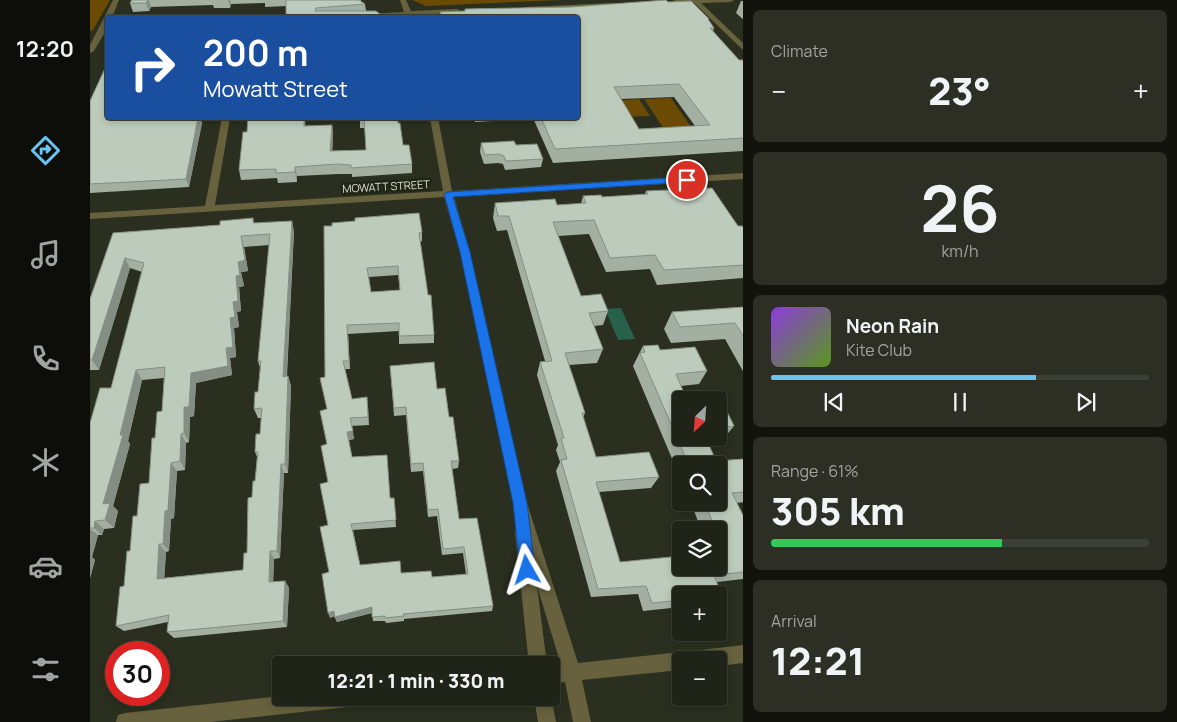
<!DOCTYPE html>
<html lang="en">
<head>
<meta charset="utf-8">
<style>
  body { margin:0; font-family:Manrope,sans-serif; background:#2d2f24; color:#f1f3f6; height:100vh; display:flex; flex-direction:column; font-size:19px; white-space:nowrap }
  * { box-sizing:border-box; margin:0 }
  p { font-size:16px; color:#a2a4a1 }
  .icon { flex:none; width:28px; height:28px; fill:none; stroke:currentColor; stroke-width:2; stroke-linecap:round; stroke-linejoin:round }
  .map { position:relative; flex:1; overflow:hidden }
  .panel { display:flex; flex-direction:column; gap:10px; padding:10px; background:#12130d; width:434px }
  .panel>* { flex:none }
  .hud { position:absolute; left:15px; top:15px; width:475px; height:105px; border-radius:5px; box-shadow:0 2px 8px #0003,0 0 0 1px #3d4036; background:#1a4fa0; color:#fff; overflow:hidden }
  .needle { width:32px; rotate:205deg }
  .controls { position:absolute; left:582px; top:391px; display:grid; gap:10px }
  .controls a { display:grid; place-items:center; width:55px; height:55px; border-radius:5px; background:#202317; box-shadow:0 2px 8px #0003,0 0 0 1px #3d4036; font-size:25px }
  .speed { position:absolute; left:15px; top:641px; display:flex; gap:10px; font-size:25px; font-weight:700; text-align:center }
  .speed>* { display:grid; place-content:center; width:65px; height:65px; border-radius:50%; background:#202317; box-shadow:0 2px 8px #0003,0 0 0 1px #3d4036; line-height:1 }
  .speed .limit { border:8px solid #d22; background:#fff; color:#111 }
  .pin { position:absolute; display:grid; place-items:center; width:42px; height:42px; color:#fff; margin:-21px; border:2px solid #fff; border-radius:50%; box-shadow:0 1px 5px #0007 }
  .me { position:absolute; width:55px; margin:-28px; rotate:354deg; stroke-linejoin:round; filter:drop-shadow(0 0 4px #0008) }
  .turn { display:flex; align-items:center; gap:18px; height:105px; padding:0 15px; font-size:22px }
  .turn .icon { width:65px; height:65px; stroke-width:2.5 }
  .turn b { display:block; font-size:35px; line-height:42px }
  .big { font-size:38px; font-weight:800; line-height:1.1 }
  .panel .card { flex:1; display:flex; flex-direction:column; justify-content:center; gap:8px; min-width:0; padding:0 18px; border-radius:8px; background:#2d2f24 }
  .panel .dial { align-items:center; gap:0 }
  .dial b { font-size:65px; line-height:1 }
  .song { display:flex; align-items:center; gap:15px }
  .cover { width:60px; height:60px; border-radius:8px; background:linear-gradient(135deg,hsl(270 70% 55%),hsl(90 70% 35%)) }
  .played { height:5px; border-radius:2px; background:linear-gradient(90deg,#68c4f0 70%,#3d4036 70%) }
  .keys { display:flex; justify-content:space-around; direction:ltr }
  .heat { display:flex; justify-content:space-between; align-items:center; font-size:28px; direction:ltr }
  .charge { height:8px; border-radius:4px; background:linear-gradient(90deg,#34c759 61%,#3d4036 0) }
  .trip { position:absolute; left:182px; top:656px; width:288px; height:50px; border-radius:5px; background:#202317; box-shadow:0 2px 8px #0003,0 0 0 1px #3d4036; font-weight:800; line-height:50px; text-align:center }
  main { display:flex; flex:1; min-height:0 }
  .dock { display:flex; flex-direction:column; width:90px; justify-content:space-around; align-items:center; background:#0d0e09; color:#a2a4a1 }
  .dock .icon { width:35px; height:35px }
  .dock .current { color:#68c4f0 }
  .dock b { font-size:22px; color:#f1f3f6 }
  .map>svg:first-child { display:block }
  .green { fill:#6b4a03 }
  .water { fill:#27614b }
  .lines { fill:none; stroke-linecap:round; stroke-linejoin:round }
  .minor { fill:#67613d; fill-rule:evenodd }
  .wall { fill:#a2afa1; fill-rule:evenodd }
  .shaded-wall { fill:#848e83 }
  .building { fill:#bccbbb; stroke:#848e83; fill-rule:evenodd }
  .route { fill:#1a73e8; stroke:#114b97 }
  .labels { text-anchor:middle; dominant-baseline:central; stroke-width:5; stroke-linejoin:round; paint-order:stroke }
  .far-street-label { font-size:11px; fill:#dce0d5; stroke:#212516 }
</style>
</head>
<body>
<main>
<nav class="dock">
<b>12:20</b>
<svg class="icon current" aria-label="directions" viewBox="0 0 24 24"><path d="M12 3l9 9-9 9-9-9zM9 14v-3h6M13 9l2 2-2 2"/></svg>
<svg class="icon" aria-label="music" viewBox="0 0 24 24"><path d="M9 18V5l10-2v13"/><circle cx="6" cy="18" r="3"/><circle cx="16" cy="16" r="3"/></svg>
<svg class="icon" aria-label="phone" viewBox="0 0 24 24"><path d="M5 4h4l2 5-3 2q2 4 5 5l2-3 5 2v4C11 20 4 13 5 4z"/></svg>
<svg class="icon" aria-label="climate" viewBox="0 0 24 24"><path d="M12 3v18M4 7l16 10M4 17L20 7"/></svg>
<svg class="icon" aria-label="car" viewBox="0 0 24 24"><path d="M5 17H2v-5l4-1 3-4h7l3 4 3 1v5h-3M9 17h6M6 11h13"/><circle cx="7" cy="17" r="2"/><circle cx="17" cy="17" r="2"/></svg>
<svg class="icon" aria-label="filters" viewBox="0 0 24 24"><path d="M4 7h16M4 17h16"/><circle cx="9" cy="7" r="2"/><circle cx="15" cy="17" r="2"/></svg>
</nav>
<div class="map">
<svg width="654" height="722" viewBox="0 0 654 722">
  <rect width="100%" height="100%" fill="#2a2f1f"/>
  <path class="green" d="M0 0H20L3 30 0 31Z
    M322 0H471L336 6Z
    M581 98 606 134 578 135 554 99Z
    M549 99 560 116 533 117 523 101Z"/>
  <path class="water" d="M531 308 545 339 528 340 515 309Z"/>
  <g class="lines">
    <path class="minor" d="M23 0H29L22 18H18V27L4 51 0 53V45Z
      M310 0H316L321 11 367 9 370 11 367 13 322 15 323 18 272 16 275 14 314 12Z
      M585 0H644L641 2 611 3 654 44V51L604 3H583L582 2Z
      M522 3 525 5 524 6 435 11 432 9 435 7Z
      M132 118H140L125 205 353 191 340 118H348L362 191 654 173V179L364 197 380 252 437 503 488 663 591 652 596 654 602 651 654 645V663L629 666V660H591V670L492 680 501 722H483L475 682 461 684V666L471 665 447 586 457 665H439L425 532 429 526 423 503 370 252 354 197 0 219V213L115 206Z
      M191 696V698H266L263 704 257 707 120 722H26L28 715 35 713Z
      M461 696 466 722H448L444 698Z"/>
  </g>
  <path class="wall" d="M42 0H271V2L275 4 276 11 196 18V6L175 7V3L141 4 140 8H124L123 5 61 7 59 11 43 12 40 3Z
    M651 1H654V20L646 13Z
    M578 2 619 19V21L624 28 623 31 649 60H654V151L463 163 443 118H488V18H350V12L375 11V9L481 7ZM584 97 605 126 549 129 531 99Z
    M18 56V118H110L112 123 99 187 0 193V101L17 63 16 60Z
    M158 118H215V126L242 125 243 134 242 151 276 150 275 128H270V120L254 121 253 118H307L313 145 322 164V173L262 177V174H248L207 176V182L188 183 187 178 151 180 149 170 157 132Z
    M384 118H404L403 121 385 122Z
    M391 143 426 145 453 159 451 167 415 170 413 164 408 163 394 164 390 152Z
    M556 191 648 226 654 227V278L567 285 560 269 516 272 499 234 468 236 491 296 518 311 513 325 504 326 513 349 507 363 479 365 495 413 493 418 506 457 569 477 561 488 509 492 530 562 629 568V530H611L601 502H629V465H591V480L543 366 553 346 570 350 617 371 609 384 591 386V438H629V400L644 426 634 438 617 440 626 461 654 459V502L646 503 654 517V579L627 582 632 596 629 598V595H591V607L553 611 548 594 501 597 466 471 470 462 466 450 468 445 447 375 450 362 455 361 417 230 407 231 403 218 405 203 467 205 491 204 493 196 512 197 555 195Z
    M163 218 164 223 204 231 197 376H198L201 386 198 473H194L190 558 184 559 183 582 195 581 199 588 197 627 84 638 77 632 78 622 34 631 26 626 34 586 47 516 59 483 65 438 72 411 74 378 52 380 38 441 40 444 23 506 28 511 24 528 14 529 12 535H8L2 557 5 560 0 578V423L21 388 52 272 40 268 9 370H0V299L23 233 130 225ZM179 245 168 361 170 368 168 392 164 409 168 418H171L170 434 165 452 167 457 165 481 162 497 157 553 153 570 74 578 76 552 79 551 81 519 84 518 87 471 95 470 96 443 99 442 100 417 104 416 106 383 142 375 140 358 146 357 144 328 149 327 147 312 151 311 149 287 154 286 151 272 158 271 154 247Z
    M234 226 332 232V241L330 242 344 335V343L309 344V331L258 334 260 369H255L262 399 278 406 279 425 261 426 264 439 259 440 262 457 300 498H304L306 527 263 530 270 565 311 573 342 577 376 574 373 553 352 555 347 516 338 517 333 471 321 472 316 415 304 416 300 366 347 389 359 417 369 461 368 468 362 469 369 519 403 606 402 611 314 619V621L296 623 295 621H283L282 613 247 622 244 616 240 618 238 525 237 409 235 377ZM308 275 310 290 281 292 279 277Z
    M654 307V373L635 339 581 343 574 329 582 312Z"/>
  <path class="shaded-wall" d="M58 0H59L61 7 59 11 56 3Z
    M138 0H140L141 4 140 8Z
    M106 118H110L112 123 99 187 96 179Z
    M214 118H215L216 136 214 126Z
    M242 125 243 134 242 161 240 151Z
    M205 167 207 176V182L205 172Z
    M202 221 204 231 196 386 193 377Z
    M151 236 154 247 158 271 151 272 154 286 149 287 151 311 147 312 149 327 144 328 146 357 140 358 142 375 106 383 104 416 100 417 99 442 94 433V407L101 373 136 348 143 302Z
    M35 258 40 268 9 370 2 360Z
    M257 325 258 334 260 369 259 361Z
    M46 370 52 380 38 441 40 444 23 506 28 511 24 528 15 520 13 504Z
    M198 376 201 386 198 473 195 464Z
    M263 431 264 439 258 440 257 432Z
    M91 434 96 443 95 470 90 461Z
    M81 463 87 471 84 518 81 519 79 551 73 544 75 511Z
    M191 464 194 473 190 558 187 551Z
    M5 521 14 529 12 535 4 528Z
    M0 529 8 535 2 557 5 560 0 578Z
    M69 544 76 552 74 586 67 579Z
    M180 551 184 559 183 589 179 582Z
    M195 581 199 588 197 627 193 621Z
    M282 607 283 612 247 622 245 617Z
    M244 611 246 616 240 618 238 613Z"/>
  <path class="building" d="M42 0H58L56 3H40Z
    M196 0H269L275 4 226 8 225 11H286L295 18H196Z
    M576 0 578 2 601 1 619 19H618L624 28H620L649 60H654V138L465 149 451 118H488V18H352L350 12 375 11V9L481 7ZM589 84 620 125 549 129 524 87Z
    M18 62V118H108L96 179 0 184V101Z
    M158 118H214V126L242 125 240 151 276 150 274 118 270 119V118H307L308 123H310L313 145H319L322 164 261 168V165L247 164 205 167V172L186 173V169L149 170 153 132H157Z
    M424 141 426 145 447 144 453 159 416 161 414 156 409 154 395 155 391 143Z
    M622 188 648 226H652L654 227V265L574 270 565 255 520 258 504 220 463 222 491 296 511 294 518 311 499 313 513 349 475 353 495 413H492L506 457 559 452 569 477 506 482 530 562 591 556V568H629V552H631L629 547V530H625L615 502H629V465H599L550 353 555 352 553 346 568 345 570 350 605 347 617 371 586 374 597 400H591V438H616L626 461 654 459V492L642 493 654 517V572L624 575 632 596 591 595V600L562 603 556 586 508 589 471 460 477 459 471 438H474L450 362 462 361 419 216H408L405 203 465 199 467 205 496 203 493 196 511 195 512 197 558 194 556 191Z
    M329 213 332 232 329 233 338 295H341L344 335 309 336V323L257 325 259 361H253L262 399 277 397 278 417 260 418 263 431 257 432 262 457 297 455 300 498H304L306 520 261 524 270 565 310 561 311 573 341 571 342 577 378 574 374 547 353 549 348 509 338 510 333 463 321 464 316 407 304 408 300 366 344 362 347 389 355 388 359 417H363L369 461H361L369 519 387 518 403 606 313 614 314 616 295 618V616L282 617V607L245 617 244 611 238 613 232 574 239 572 230 527 238 525 230 484 238 482 231 446 237 444 230 411 237 409 230 378 235 377 234 226H242V223L265 221V218ZM308 266 310 290 281 292 277 268Z
    M163 218V223L202 221 193 377 198 376 195 464H191L187 551H180L179 582 195 581 193 621 77 632 79 615 26 626 30 587 34 586 37 551H40L43 516H47L50 484 59 483 62 438H65L67 412 72 411 75 367 46 370 30 435H33L13 504 20 503 15 520 5 521 4 528H0V423L10 388H21L54 263 35 258 2 360H0V299L23 233 130 225V221ZM180 234 168 361H171L168 392H165L164 409 172 408 170 434H166L165 452H168L165 481H163L162 497 158 498 157 553H154L153 570 67 579 69 544H73L75 511 78 510 81 463 90 461 91 434 94 433V407H99L101 373 138 366 136 348 143 347 140 318 145 317 143 302 148 301 146 276 150 275 148 262 155 260 151 236Z
    M654 307V337L645 323 590 327 582 312Z
    M631 399 644 426 629 428V400H616Z"/>
  <path class="route" d="M597 177 602 180 600 182 363 197 380 252 437 503 445 570 443 575 437 578 432 575 430 570 423 503 370 252 354 194 358 192Z"/>
  <g class="labels">
    <g class="far-street-label">
      <text transform="translate(296 186) rotate(-3)">MOWATT STREET</text>
    </g>
  </g>
</svg>
<div class="controls">
<a><svg class="needle" viewBox="-14 -14 28 28"><path d="M0-13l5 13h-10z" fill="#e53935"/><path d="M0 13l5-13h-10z" fill="#a2a4a1"/></svg></a>
<a><svg class="icon" aria-label="search" viewBox="0 0 24 24"><circle cx="10" cy="10" r="6"/><path d="M15 15l6 6"/></svg></a>
<a><svg class="icon" aria-label="layers" viewBox="0 0 24 24"><path d="M12 4l9 5-9 5-9-5zM3 14l9 5 9-5"/></svg></a>
<a>+</a>
<a>−</a>
</div>
<div class="speed"><div class="limit">30</div></div>
<div class="pin" style="left:597px;top:180px;background:#d93025"><svg class="icon" aria-label="arrive" viewBox="0 0 24 24"><path d="M6 21V4h12l-3 4 3 4H6"/></svg></div>
<svg class="me" style="left:437px;top:570px" viewBox="-20 -20 40 40"><path d="M0-17L14 15 0 8-14 15z" fill="#1a73e8" stroke="#fff" stroke-width="4"/></svg>
<div class="trip">12:21 · 1 min · 330 m</div>
<div class="hud">
<div class="turn"><svg class="icon" aria-label="right" viewBox="0 0 24 24"><path d="M7 20v-9h11M14 6l5 5-5 5"/></svg><div><b>200 m</b>Mowatt Street</div></div>
</div>
</div>
<section class="panel">
<div class="card"><p>Climate</p>
<div class="heat"><a>−</a><b class="big">23°</b><a>+</a></div>
</div>
<div class="card dial"><b>26</b><p>km/h</p></div>
<div class="card">
<div class="song"><i class="cover"></i><div><b>Neon Rain</b><p>Kite Club</p></div></div>
<div class="played"></div>
<div class="keys"><svg class="icon" aria-label="previous" viewBox="0 0 24 24"><path d="M18 5L8 12l10 7zM5 5v14"/></svg><svg class="icon" aria-label="pause" viewBox="0 0 24 24"><path d="M8 5v14M16 5v14"/></svg><svg class="icon" aria-label="next" viewBox="0 0 24 24"><path d="M6 5l10 7-10 7zM19 5v14"/></svg></div>
</div>
<div class="card"><p>Range · 61%</p><b class="big">305 km</b><div class="charge"></div></div>
<div class="card"><p>Arrival</p><b class="big">12:21</b></div>
</section>
</main>
</body>
</html>
